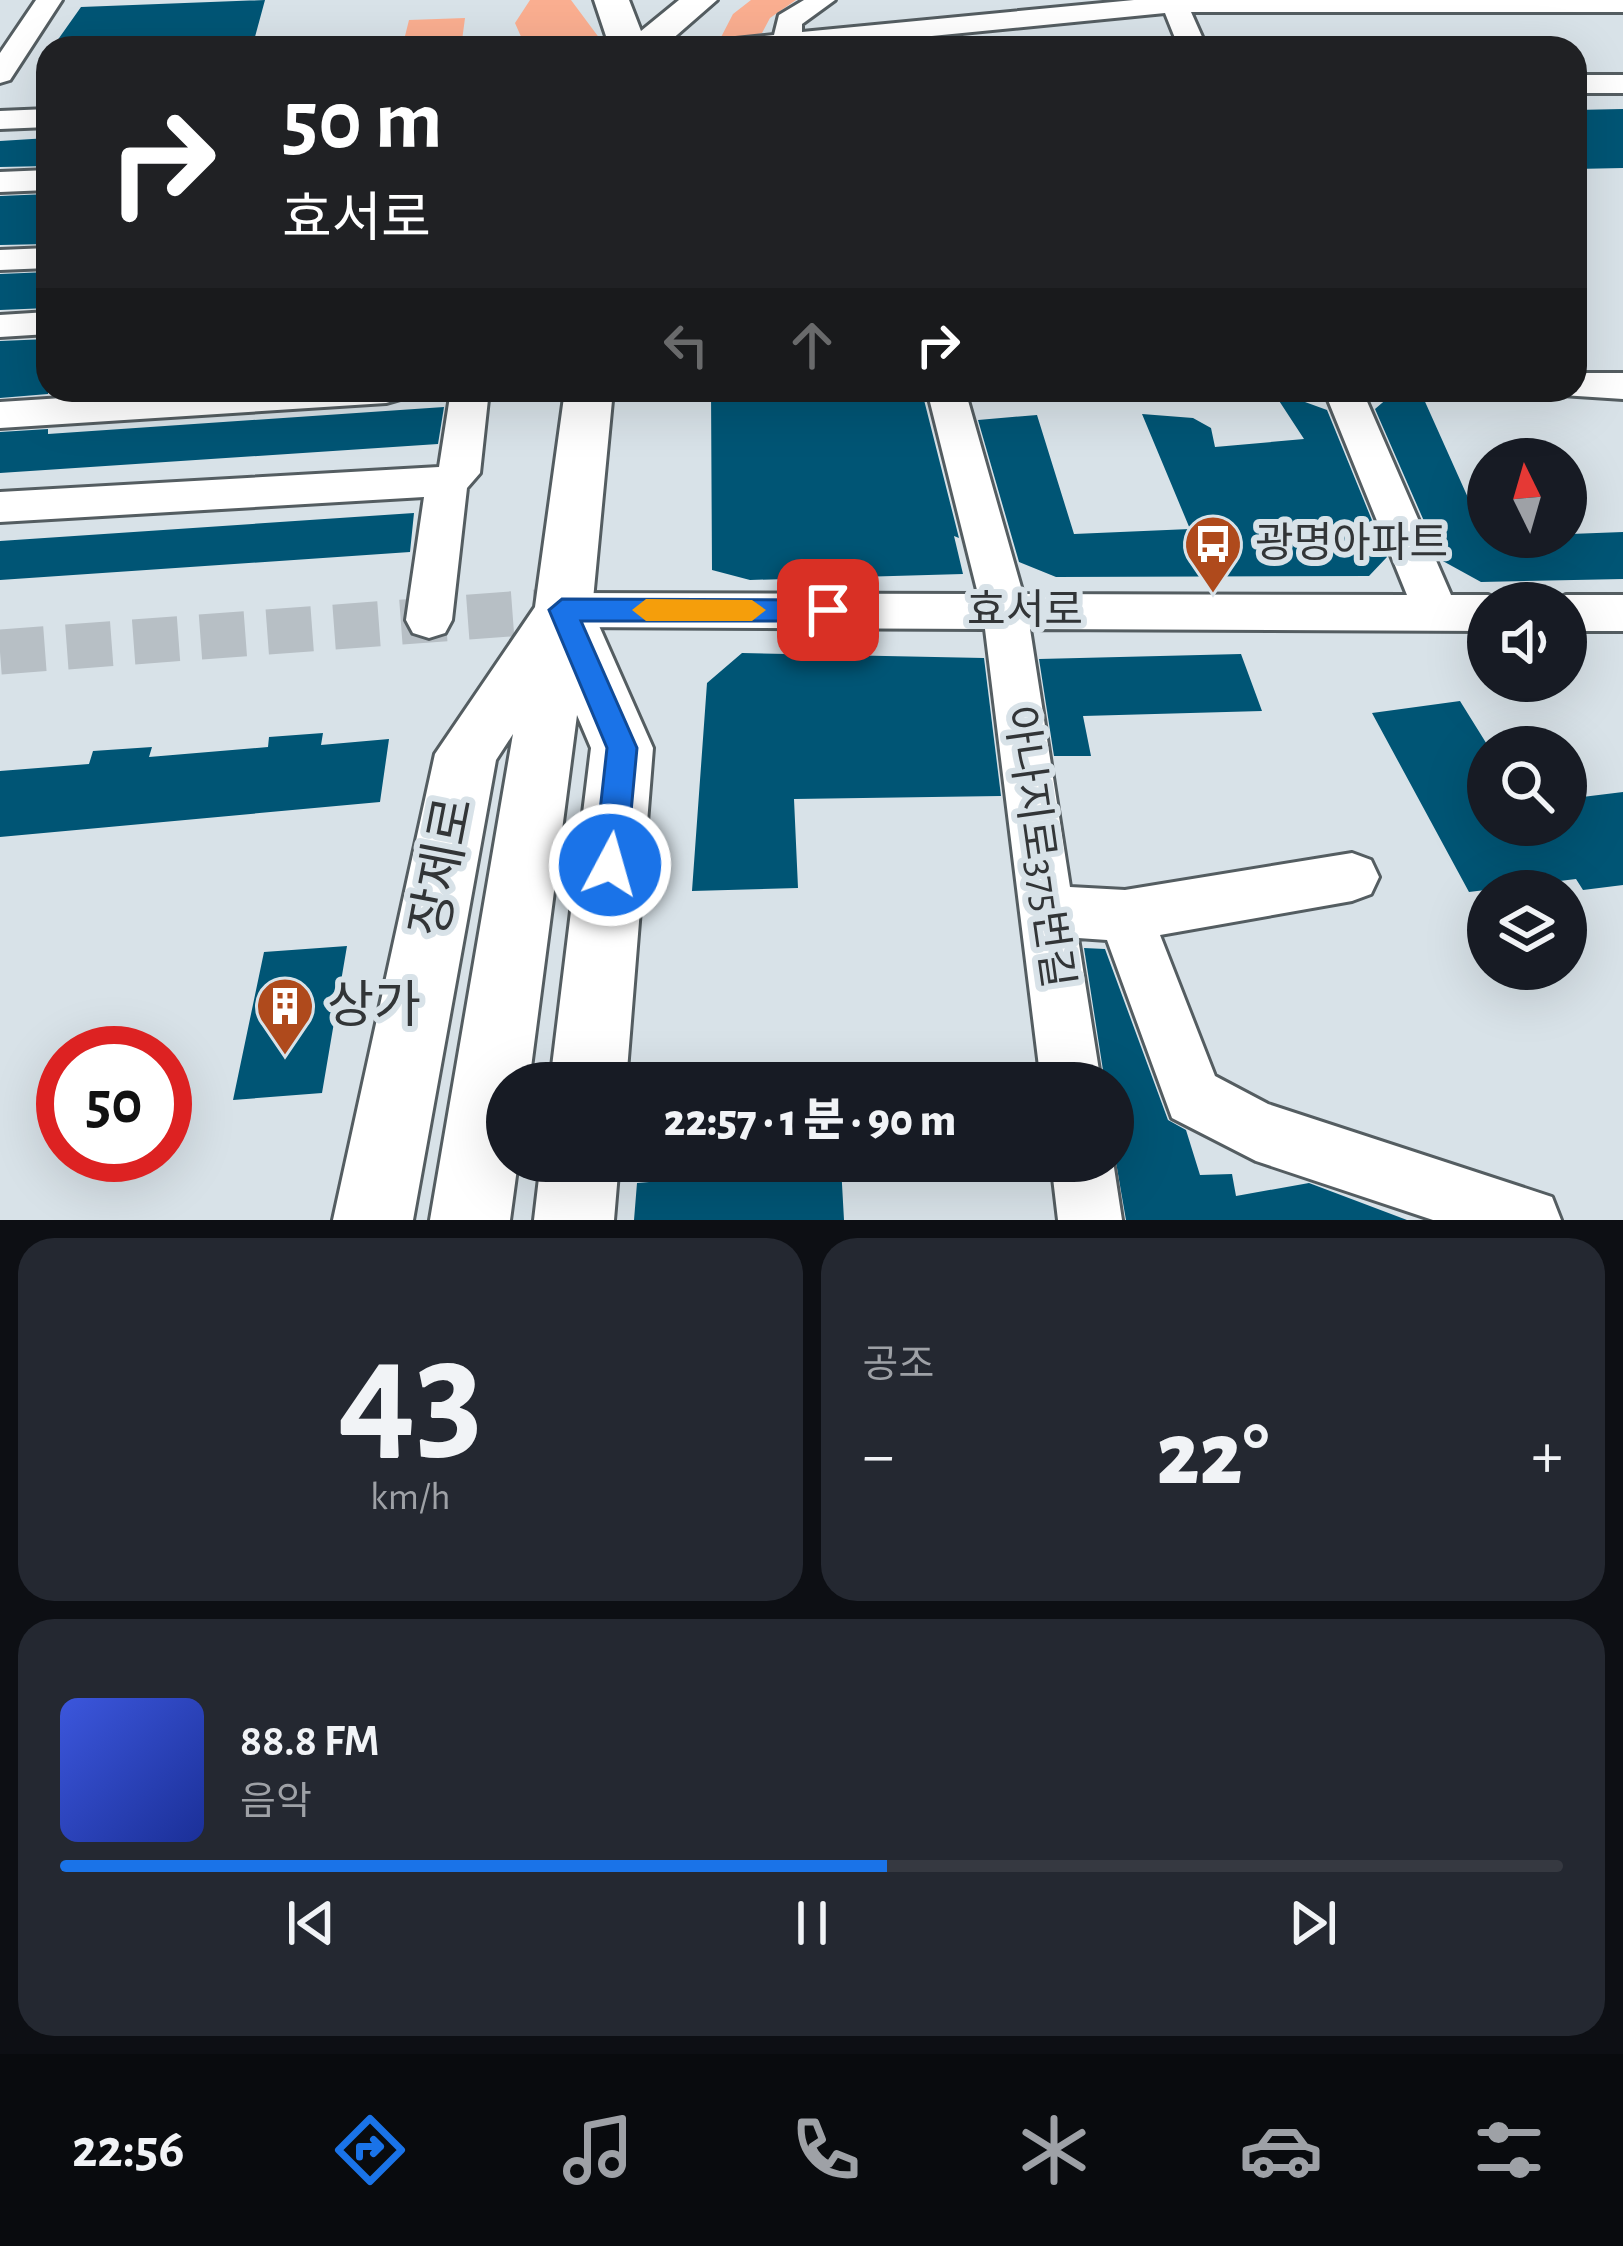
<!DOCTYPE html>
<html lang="ko">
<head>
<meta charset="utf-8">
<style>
  body { margin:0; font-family:"Alegreya Sans","Noto Sans KR",sans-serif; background:#242831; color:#f1f3f6; height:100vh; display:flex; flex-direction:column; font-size:45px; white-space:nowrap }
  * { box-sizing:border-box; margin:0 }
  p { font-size:39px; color:#9ea1a6 }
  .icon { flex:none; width:66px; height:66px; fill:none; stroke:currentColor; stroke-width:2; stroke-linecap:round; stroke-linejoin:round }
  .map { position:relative; height:1220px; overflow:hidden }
  .sheet { display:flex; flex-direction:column; gap:18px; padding:18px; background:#0d0f14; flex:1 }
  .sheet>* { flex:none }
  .banner { position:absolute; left:36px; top:36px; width:1551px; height:366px; border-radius:36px; box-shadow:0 12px 48px #0002; background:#202124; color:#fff; overflow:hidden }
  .needle { width:78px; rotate:355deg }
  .controls { position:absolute; left:1467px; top:438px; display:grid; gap:24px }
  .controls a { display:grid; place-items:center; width:120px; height:120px; border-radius:50%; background:#171b24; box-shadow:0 12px 48px #0002; font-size:60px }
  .speed { position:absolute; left:36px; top:1026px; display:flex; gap:24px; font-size:60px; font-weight:700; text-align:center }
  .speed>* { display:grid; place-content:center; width:156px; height:156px; border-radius:50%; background:#171b24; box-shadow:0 12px 48px #0002; line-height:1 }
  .speed .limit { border:18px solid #d22; background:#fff; color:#111 }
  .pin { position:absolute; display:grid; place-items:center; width:102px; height:102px; color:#fff; margin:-51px; border-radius:24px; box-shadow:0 6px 18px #0006 }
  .me { position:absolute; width:132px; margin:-66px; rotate:6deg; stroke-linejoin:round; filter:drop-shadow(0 0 9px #0008) }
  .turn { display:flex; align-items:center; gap:42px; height:252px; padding:0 48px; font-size:54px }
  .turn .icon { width:156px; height:156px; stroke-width:2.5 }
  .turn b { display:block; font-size:84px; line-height:102px }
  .lanes { display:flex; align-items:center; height:114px; padding:0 48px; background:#0003; justify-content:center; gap:60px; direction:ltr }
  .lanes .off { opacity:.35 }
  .big { font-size:90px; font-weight:800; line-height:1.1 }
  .sheet .card { flex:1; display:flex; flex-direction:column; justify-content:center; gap:18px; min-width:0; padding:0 42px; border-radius:36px; background:#242831 }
  .sheet .dial { align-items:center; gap:0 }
  .dial b { font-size:156px; line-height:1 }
  .song { display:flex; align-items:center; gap:36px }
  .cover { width:144px; height:144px; border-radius:18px; background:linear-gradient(135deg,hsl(230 70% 55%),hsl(230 70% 35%)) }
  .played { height:12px; border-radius:6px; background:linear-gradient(90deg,#1a73e8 55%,#363941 55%) }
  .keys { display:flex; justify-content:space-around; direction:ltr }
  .heat { display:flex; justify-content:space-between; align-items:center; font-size:66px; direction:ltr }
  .sheet .tiles { flex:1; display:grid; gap:18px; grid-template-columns:1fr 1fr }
  .card:last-child { grid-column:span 2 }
  .trip { position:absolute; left:486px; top:1062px; width:648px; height:120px; border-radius:60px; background:#171b24; box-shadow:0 12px 48px #0002; font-weight:800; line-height:120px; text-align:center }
  .menu { display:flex; height:192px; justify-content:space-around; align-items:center; background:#090b0e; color:#9ea1a6 }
  .menu .icon { width:84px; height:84px }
  .menu .on { color:#1a73e8 }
  .menu b { font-size:54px; color:#f1f3f6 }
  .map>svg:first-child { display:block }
  .green { fill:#faae90 }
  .building { fill:#005575 }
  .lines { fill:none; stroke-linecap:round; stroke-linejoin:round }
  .minor-tunnel { stroke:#b7bfc5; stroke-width:45; stroke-dasharray:45 22; stroke-linecap:butt }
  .minor-casing { stroke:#545d61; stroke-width:6 }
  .major-casing { stroke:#545d61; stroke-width:6 }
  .minor { fill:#fff; fill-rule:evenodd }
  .major { fill:#fff; fill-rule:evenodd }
  .route { fill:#1a73e8; stroke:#114b97; stroke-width:3 }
  .slow { fill:#f59e0b }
  .labels { text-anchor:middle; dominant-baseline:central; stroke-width:12; stroke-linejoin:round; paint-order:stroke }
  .poi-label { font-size:42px; fill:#323537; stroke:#d8e2e8; text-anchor:start }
  .street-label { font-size:42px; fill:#323537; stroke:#d8e2e8 }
  .near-street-label { font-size:51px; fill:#323537; stroke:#d8e2e8 }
  .near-poi-label { font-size:51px; fill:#323537; stroke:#d8e2e8; text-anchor:start }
</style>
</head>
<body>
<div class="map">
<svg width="1623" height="1220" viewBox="0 0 1623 1220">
  <rect width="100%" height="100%" fill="#d8e2e8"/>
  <path class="green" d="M530 0H571L600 39 599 48H526L515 23Z
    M751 0H796L770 18 762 33 718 43 733 14Z
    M465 18 461 48H402L409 20Z"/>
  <path class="building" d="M265 0 252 48H52L81 7Z
    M1623 109V168L1575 169V110Z
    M48 138V166L0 167V141Z
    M48 194V244L0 245V196Z
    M48 272V308L0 310V274Z
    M48 339V394L0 398V341Z
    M711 390H798L799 399 922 392 959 538 954 536 963 574 750 580 712 570Z
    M1272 390 1327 410 1387 557 1369 576 1056 577 1019 562 978 420 1037 415 1074 534 1190 529 1142 414 1193 418 1211 428 1215 447 1304 439Z
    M1422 395 1478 520 1488 523V537L1623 532V579L1481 582 1441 560 1375 409 1389 397Z
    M444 407 438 444 0 473V432L48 429V434Z
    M414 513 410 552 0 580V541Z
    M742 653 984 658 1001 796 794 799 798 888 692 891 707 683Z
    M1241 654 1262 711 1083 716 1091 756H1054L1039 659Z
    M1460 701 1488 746V825H1566V799L1623 792V885L1583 890 1576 879 1469 892 1372 713Z
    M323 733 321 745 389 739 380 802 0 837V771L89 764 93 751 152 747 149 757 268 747 269 737Z
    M347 946 322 1093 233 1100 264 952Z
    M1084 948 1105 949 1168 1120 1186 1130 1200 1175 1232 1174 1236 1196 1309 1183 1407 1220H1126L1113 1145V1083H1105Z
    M841 1166 844 1220H634L637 1183Z"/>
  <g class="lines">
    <path class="minor-tunnel" d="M0 652 563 610"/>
    <defs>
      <path id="minor" d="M36 0H62L10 80 0 83V53Z
        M804 0H835L802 24V32L1134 0H1623V12H1191L1207 48H1179L1165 13 810 48H712L726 40 774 35 779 15Z
        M1575 75H1623V93H1575Z
        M48 109V127L0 129V111Z
        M48 170V190L0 192V172Z
        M48 248V268L0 270V250Z
        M48 312V334L0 337V315Z
        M1575 373H1623V399L1562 395 1558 390H1575Z
        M187 390H405L400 399 386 403 0 428V402Z
        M451 390H489L480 473 467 488 452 620 445 633 429 638 413 633 406 620 424 497 0 522V492L439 467Z
        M927 390H965L1023 594 1407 595 1324 390H1362L1451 595H1488L1505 603H1488V631L1030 629 1070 887 1125 890 1352 853 1371 860 1379 877 1371 894 1352 901 1160 935 1215 1076 1268 1104 1552 1197 1561 1220H1433L1256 1161 1172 1118 1107 940 1078 938 1101 1083H1041L985 629 563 627 547 622 540 610 547 598 563 593 978 594Z
        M1566 595H1623V631H1566V603H1549Z
        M1051 1161H1113L1122 1220H1058Z"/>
      <path id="major" d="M594 0H629L641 31 679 0H717L662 48H610Z
        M565 390H613L592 610 653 748 626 1083H550L591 748 577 715 529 1083H507V1161H518L510 1220H430L513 734 496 760 413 1220H333L435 754 535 607Z
        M541 1161H619L614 1220H534Z"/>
    </defs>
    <use href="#minor" class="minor-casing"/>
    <use href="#major" class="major-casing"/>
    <use href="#minor" class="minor"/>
    <use href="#major" class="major"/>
  </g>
  <path class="route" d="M562 599 828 600 841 610 828 621H581L637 748 626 865 621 876 610 880 599 876 594 865 607 748 549 610Z"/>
  <path class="slow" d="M646 599 752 600 766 610 752 621H646L632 610Z"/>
  <defs>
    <symbol id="bus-pin" viewBox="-11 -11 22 30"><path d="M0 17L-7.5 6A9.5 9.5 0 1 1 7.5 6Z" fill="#af4a1c" stroke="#d8e2e8"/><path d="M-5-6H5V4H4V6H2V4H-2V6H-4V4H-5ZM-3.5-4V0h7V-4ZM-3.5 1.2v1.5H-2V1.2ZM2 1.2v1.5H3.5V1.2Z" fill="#fff"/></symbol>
    <symbol id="building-pin" viewBox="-11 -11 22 30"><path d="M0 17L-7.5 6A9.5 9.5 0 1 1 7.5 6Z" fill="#af4a1c" stroke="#d8e2e8"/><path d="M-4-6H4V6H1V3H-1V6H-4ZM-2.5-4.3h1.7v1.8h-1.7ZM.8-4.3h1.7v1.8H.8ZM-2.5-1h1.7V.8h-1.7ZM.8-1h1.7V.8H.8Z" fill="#fff"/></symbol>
  </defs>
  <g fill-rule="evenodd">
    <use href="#bus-pin" x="1180" y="511" width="66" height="90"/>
    <use href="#building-pin" x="252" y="973" width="66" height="90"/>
  </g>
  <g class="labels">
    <g class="poi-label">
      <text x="1255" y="544">광명아파트</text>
    </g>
    <g class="street-label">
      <text x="1025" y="611">효서로</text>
      <text transform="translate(1038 847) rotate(82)">아나지로375번길</text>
    </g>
    <g class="near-street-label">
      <text transform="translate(443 867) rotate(-79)">장제로</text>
    </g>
    <g class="near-poi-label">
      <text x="327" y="1006">상가</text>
    </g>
  </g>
</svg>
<div class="controls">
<a><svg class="needle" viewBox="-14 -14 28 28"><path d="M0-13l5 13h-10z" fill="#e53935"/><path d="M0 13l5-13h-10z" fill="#9ea1a6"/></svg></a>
<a><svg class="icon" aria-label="sound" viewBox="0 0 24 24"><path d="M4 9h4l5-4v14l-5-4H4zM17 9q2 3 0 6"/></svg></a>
<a><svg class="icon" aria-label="search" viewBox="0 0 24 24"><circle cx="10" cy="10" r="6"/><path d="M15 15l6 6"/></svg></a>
<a><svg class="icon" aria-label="layers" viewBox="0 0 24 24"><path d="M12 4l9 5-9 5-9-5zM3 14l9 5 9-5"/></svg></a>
</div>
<div class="speed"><div class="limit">50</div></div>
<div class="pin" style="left:828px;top:610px;background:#d93025"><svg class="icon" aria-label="arrive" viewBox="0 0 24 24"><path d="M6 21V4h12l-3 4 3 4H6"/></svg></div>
<svg class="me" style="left:610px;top:865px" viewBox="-20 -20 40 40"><circle r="17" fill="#1a73e8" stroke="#fff" stroke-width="3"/><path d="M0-11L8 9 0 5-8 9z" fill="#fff"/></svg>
<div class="trip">22:57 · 1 분 · 90 m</div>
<div class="banner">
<div class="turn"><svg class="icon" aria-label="right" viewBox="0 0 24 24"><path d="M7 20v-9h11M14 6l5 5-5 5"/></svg><div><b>50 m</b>효서로</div></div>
<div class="lanes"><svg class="icon off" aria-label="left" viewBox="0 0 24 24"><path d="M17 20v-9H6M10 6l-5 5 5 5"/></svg><svg class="icon off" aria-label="ahead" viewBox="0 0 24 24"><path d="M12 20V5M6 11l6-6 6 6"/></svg><svg class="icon" aria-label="right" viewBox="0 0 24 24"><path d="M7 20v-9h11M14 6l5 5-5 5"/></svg></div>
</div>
</div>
<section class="sheet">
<div class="tiles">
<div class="card dial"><b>43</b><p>km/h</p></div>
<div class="card"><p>공조</p>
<div class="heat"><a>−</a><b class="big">22°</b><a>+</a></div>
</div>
<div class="card">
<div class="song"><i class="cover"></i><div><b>88.8 FM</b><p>음악</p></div></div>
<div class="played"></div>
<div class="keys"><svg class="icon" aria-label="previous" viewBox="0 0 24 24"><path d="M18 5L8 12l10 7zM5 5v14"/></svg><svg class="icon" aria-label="pause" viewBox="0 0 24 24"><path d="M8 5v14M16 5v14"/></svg><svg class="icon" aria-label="next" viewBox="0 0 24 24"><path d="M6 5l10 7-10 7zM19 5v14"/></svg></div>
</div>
</div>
</section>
<nav class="menu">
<b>22:56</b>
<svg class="icon on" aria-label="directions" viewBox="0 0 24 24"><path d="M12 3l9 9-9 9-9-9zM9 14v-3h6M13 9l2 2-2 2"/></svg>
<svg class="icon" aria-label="music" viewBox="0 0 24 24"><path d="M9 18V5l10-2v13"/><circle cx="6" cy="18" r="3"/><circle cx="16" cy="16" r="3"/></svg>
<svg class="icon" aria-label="phone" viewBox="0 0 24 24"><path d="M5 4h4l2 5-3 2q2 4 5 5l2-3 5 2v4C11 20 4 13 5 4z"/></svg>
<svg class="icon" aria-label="climate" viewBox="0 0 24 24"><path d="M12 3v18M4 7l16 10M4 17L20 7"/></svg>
<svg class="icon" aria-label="car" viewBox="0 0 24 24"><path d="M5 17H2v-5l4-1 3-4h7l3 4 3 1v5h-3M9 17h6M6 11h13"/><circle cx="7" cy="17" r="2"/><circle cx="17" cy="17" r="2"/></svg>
<svg class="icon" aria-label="filters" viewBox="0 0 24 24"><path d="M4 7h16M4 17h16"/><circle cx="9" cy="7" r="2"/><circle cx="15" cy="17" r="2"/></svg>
</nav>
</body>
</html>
